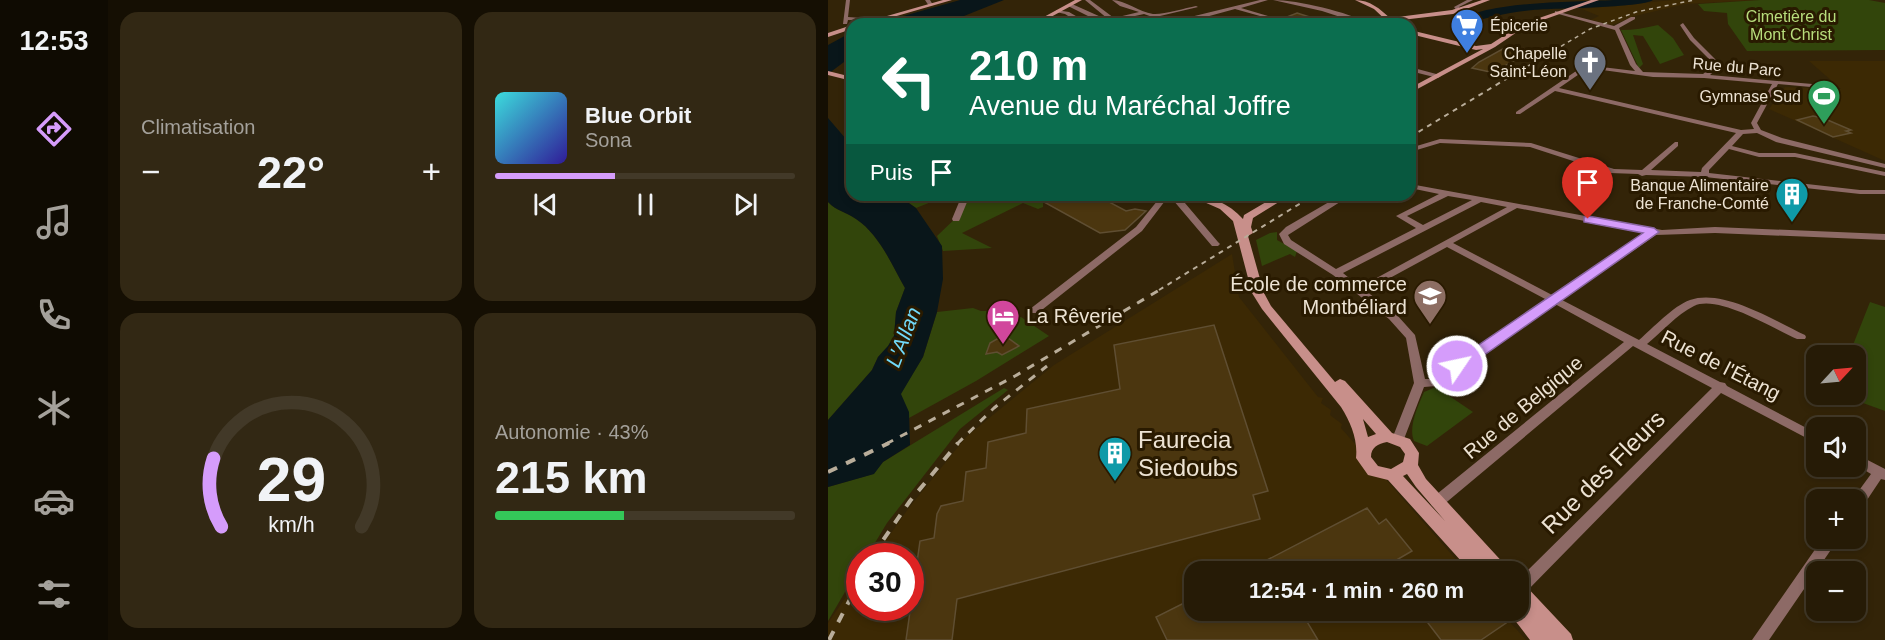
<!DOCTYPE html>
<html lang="fr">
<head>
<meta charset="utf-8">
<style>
  body { margin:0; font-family:Arial,sans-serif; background:#322814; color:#f1f3f6; height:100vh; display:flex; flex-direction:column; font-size:22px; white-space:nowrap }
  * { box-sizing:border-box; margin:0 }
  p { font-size:20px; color:#a4a19b }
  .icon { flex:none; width:33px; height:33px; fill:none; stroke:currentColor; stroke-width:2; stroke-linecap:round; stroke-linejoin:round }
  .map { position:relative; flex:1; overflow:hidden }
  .panel { display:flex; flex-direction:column; gap:12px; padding:12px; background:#150f03; width:720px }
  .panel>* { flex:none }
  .banner { position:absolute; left:18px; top:18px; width:570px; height:183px; border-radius:18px; box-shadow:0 3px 9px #0003,0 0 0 2px #423928; background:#0b6e4f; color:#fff; overflow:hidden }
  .needle { width:39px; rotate:64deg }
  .fabs { position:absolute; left:978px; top:345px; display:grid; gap:12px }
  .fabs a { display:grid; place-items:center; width:60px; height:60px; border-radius:12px; background:#261b06; box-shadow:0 3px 9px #0003,0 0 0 2px #423928; font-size:30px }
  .speed { position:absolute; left:18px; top:543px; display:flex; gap:12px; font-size:30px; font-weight:700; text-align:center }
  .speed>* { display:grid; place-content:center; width:78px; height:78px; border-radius:50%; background:#261b06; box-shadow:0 3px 9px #0003,0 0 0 2px #423928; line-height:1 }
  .speed .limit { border:9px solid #d22; background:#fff; color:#111 }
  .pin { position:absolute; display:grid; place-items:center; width:51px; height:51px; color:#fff; margin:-62px -26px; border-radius:50% 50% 50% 0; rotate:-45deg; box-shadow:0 0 6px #0007 }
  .pin .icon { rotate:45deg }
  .me { position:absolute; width:66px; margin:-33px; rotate:56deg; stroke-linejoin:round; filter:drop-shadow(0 0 4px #0008) }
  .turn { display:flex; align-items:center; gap:21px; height:126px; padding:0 24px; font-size:27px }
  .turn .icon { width:78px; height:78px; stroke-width:2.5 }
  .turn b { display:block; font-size:42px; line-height:51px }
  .then { display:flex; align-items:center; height:57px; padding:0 24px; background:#0003; gap:12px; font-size:22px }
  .big { font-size:45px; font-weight:800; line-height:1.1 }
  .panel .widget { flex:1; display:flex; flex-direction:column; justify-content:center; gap:9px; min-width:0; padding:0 21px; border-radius:18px; background:#322814 }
  .panel .dial { align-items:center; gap:0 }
  .dial svg { height:156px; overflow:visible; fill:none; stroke:#423928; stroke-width:7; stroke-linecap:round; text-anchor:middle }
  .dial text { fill:#f1f3f6; stroke:none }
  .song { display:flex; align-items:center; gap:18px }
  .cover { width:72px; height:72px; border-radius:9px; background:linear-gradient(135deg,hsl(180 70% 55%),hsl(250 70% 35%)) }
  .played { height:6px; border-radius:3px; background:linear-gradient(90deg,#d59cfb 40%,#423928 40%) }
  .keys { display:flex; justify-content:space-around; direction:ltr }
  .heat { display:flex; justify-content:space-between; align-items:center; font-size:33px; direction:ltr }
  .charge { height:9px; border-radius:4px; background:linear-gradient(90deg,#34c759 43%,#423928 0) }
  .panel .tiles { flex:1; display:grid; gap:12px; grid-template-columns:repeat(2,1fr) }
  .trip { position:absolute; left:356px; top:561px; width:345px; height:60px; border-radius:18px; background:#261b06; box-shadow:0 3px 9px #0003,0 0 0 2px #423928; font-weight:800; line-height:60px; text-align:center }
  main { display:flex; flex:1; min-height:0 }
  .menu { display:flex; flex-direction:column; width:108px; justify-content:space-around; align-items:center; background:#0f0b02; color:#a4a19b }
  .menu .icon { width:42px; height:42px }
  .menu .on { color:#d59cfb }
  .menu b { font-size:27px; color:#f1f3f6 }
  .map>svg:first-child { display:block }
  .built { fill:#3c2904 }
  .green { fill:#32450b }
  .water { fill:#09161a }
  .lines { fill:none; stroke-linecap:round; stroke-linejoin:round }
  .river { fill:#09161a; fill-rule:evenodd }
  .building { fill:#4b360f; stroke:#5f4e32; stroke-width:1.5 }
  .street { fill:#8d6a66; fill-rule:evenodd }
  .secondary { fill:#c88f8a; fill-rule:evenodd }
  .rail-far3 { stroke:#b9ad9a; stroke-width:1.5; stroke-dasharray:4 4; stroke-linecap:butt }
  .rail-far2 { stroke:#b9ad9a; stroke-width:2; stroke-dasharray:5 5; stroke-linecap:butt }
  .rail-far1 { stroke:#b9ad9a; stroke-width:3; stroke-dasharray:8 8; stroke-linecap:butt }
  .rail { stroke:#b9ad9a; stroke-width:4; stroke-dasharray:10 10; stroke-linecap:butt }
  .route { fill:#d59cfb; stroke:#8a65a3; stroke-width:1.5 }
  .labels { text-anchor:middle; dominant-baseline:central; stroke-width:6; stroke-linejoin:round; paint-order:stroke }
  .far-park-label { font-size:16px; fill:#b8de7c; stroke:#291a00 }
  .far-poi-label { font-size:16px; fill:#ede3d3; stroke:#291a00; text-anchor:end }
  .far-street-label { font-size:16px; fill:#ede3d3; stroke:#291a00 }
  .poi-label { font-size:20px; fill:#ede3d3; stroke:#291a00; text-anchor:end }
  .street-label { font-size:20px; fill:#ede3d3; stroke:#291a00 }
  .water-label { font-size:21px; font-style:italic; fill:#71daf9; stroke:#291a00 }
  .near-poi-label { font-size:24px; fill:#ede3d3; stroke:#291a00; text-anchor:start }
  .near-street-label { font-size:24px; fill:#ede3d3; stroke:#291a00 }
</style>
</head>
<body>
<main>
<nav class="menu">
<b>12:53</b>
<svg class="icon on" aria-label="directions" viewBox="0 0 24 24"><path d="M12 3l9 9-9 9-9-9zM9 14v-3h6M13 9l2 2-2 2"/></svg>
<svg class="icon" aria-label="music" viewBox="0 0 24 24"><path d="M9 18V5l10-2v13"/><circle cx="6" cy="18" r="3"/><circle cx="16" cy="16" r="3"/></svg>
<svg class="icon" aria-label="phone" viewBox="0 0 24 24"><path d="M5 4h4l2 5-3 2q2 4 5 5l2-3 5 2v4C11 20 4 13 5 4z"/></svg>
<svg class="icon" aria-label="climate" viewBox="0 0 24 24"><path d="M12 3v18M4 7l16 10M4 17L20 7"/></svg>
<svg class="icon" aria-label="car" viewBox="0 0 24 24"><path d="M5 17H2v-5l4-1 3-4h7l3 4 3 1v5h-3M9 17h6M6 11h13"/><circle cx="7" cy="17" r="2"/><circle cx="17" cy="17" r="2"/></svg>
<svg class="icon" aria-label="filters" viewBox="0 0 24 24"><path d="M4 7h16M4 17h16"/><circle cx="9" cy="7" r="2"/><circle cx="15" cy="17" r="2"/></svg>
</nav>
<section class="panel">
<div class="tiles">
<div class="widget"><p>Climatisation</p>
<div class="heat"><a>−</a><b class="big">22°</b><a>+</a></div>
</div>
<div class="widget">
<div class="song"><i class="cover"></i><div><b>Blue Orbit</b><p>Sona</p></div></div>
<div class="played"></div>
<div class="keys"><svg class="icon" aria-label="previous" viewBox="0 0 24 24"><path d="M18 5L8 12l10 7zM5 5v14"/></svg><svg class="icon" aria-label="pause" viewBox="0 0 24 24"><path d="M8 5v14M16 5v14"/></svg><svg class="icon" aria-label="next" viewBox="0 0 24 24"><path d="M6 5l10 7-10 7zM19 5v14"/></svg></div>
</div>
<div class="widget dial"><svg viewBox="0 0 100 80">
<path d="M14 69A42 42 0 1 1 86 69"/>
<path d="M14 69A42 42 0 0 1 10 34" stroke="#d59cfb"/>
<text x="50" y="56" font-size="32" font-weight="700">29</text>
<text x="50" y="72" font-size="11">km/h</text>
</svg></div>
<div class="widget"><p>Autonomie · 43%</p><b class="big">215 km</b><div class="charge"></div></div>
</div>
</section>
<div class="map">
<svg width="1057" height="640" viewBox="0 0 1057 640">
  <rect width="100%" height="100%" fill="#332408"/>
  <path class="built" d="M845 0H932L857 4 807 16 784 25 763 20 771 16 754 9Z
    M981 61H1057V161L941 109 957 87 1013 89Z
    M404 254 411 297 490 397 495 398 493 403 503 410 502 415 514 424 513 428 638 571 366 572V610L672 611 698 640H0V623L31 578 32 608H82V556H47L80 509 138 437 226 365Z"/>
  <path class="green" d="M932 0H1041L1057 3V50L919 51 900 24 899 13 876 11 870 4Z
    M830 25 845 38 856 55 832 64 815 36 805 35 815 64 811 68 793 30C806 30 817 28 830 25Z
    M70 195H121L88 208Z
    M142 195H226L215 200V207L210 209 195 203 134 233 164 248 115 251 109 236 134 212Z
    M0 202C8 211 19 212 28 219 51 234 64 265 77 288L68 312 66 336 60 346 50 357 44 370 0 420Z
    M449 232V240L469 251 467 257 462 254 434 266 428 240 442 233Z
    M1042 302 1057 307V411L1013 395 1028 394V356L1021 355Z
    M145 308 153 311H185L181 317H193L221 336 148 381 81 418 72 394 95 357 109 312Z
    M608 387 645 412 599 446 586 441C580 427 590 406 596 392Z
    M176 388 180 390 132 429 59 523 39 556H32L31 568 0 621V487L45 474 55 462Z"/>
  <path class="water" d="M132 0H176L116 24H47Z
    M24 32V56L0 74V45Z
    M0 118 24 146V195H69L88 208 114 246 115 279 109 312 95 357 73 394 81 412 82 445 55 462 46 474 0 487V420L44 370 50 357 60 346 66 336 68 312 77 288C64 265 51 234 28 219 19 212 8 211 0 202Z"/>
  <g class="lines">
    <path class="river" d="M786 0H825C813 8 726 8 705 10 681 12 659 18 636 24L631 21C657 1 751 2 786 0Z"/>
  </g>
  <path class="building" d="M469 13 485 18 466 24H441Z
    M680 46 704 50 670 70 662 72 644 68 651 62Z
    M985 116 995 118 1023 130 1018 131 1023 133 1005 137 969 120Z
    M229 195H268L298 211 307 209 318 211 297 230 272 233 216 202Z
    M386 325 440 491 425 495 432 519 129 599 124 640H78L92 541 106 538 109 514 113 506 135 501 138 472 158 468 160 442 198 433 199 409 292 389 286 345Z
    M176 335 191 346 174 355 169 352 158 354 162 343Z
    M539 508 551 524 558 519 584 551 548 572H416Z
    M366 598V610H472L490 640H339L328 617Z
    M590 610H636L644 620 658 610H668L678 623 653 640H613Z"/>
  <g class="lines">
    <path class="street" d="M18 0H22L20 17 47 19 44 21 20 20 19 24H15Z
      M97 0H102L105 5 101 6Z
      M257 0H262L286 18 311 12 292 6 284 0C297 0 311 12 325 14 335 15 357 8 368 6L370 7 332 16 346 21 432 0H440L413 8 440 16 424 22 421 20 432 16 407 9 352 24H344L316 14 289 20 291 22 288 24 284 21 260 24 280 19Z
      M445 0C470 0 520 12 542 24H534L494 11Z
      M639 0H645L631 7 633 11H629L626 7Z
      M240 4H244L273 17 247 24H237L248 21 237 14 228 12V10L241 12 253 19 262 17 240 6Z
      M727 11 786 26 803 17H807V19L791 28 808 64 815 72 875 74 884 67V62L862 40 852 25 855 23 866 38 890 62V68L882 75 1007 86 1008 87 1005 89 950 84 929 123 933 130 954 138 1057 164V168L948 142 929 133 915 134 904 146 931 153H967L1057 172V176L967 157H931L901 149 881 170V173L1032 190H1057V194H1032L877 177 818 175 814 176 810 174 782 173 702 147 612 143 582 152V148L612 139 703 143 786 169 814 170 847 142H850V146L823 170 873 172 874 168 908 133 727 91 692 114H688V112L757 65 807 71 802 65 787 30 727 13ZM760 68 825 77 876 78 944 84 923 123 926 129 913 130 731 88Z
      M561 18 563 21 543 24 544 23Z
      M586 33 591 34 582 39V35Z
      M582 67 612 75 613 76 610 78 582 71Z
      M582 184 834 230 887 227 1057 234V240L887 233 828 235 734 300 811 340C825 328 845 306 862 300 895 288 947 321 977 335L978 337 977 339H969C946 329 890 294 866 306 848 315 834 332 819 344L892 382 897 383 899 386 988 433V443L893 393 695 595 690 597V580L884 388 805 346 614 506 609 508 604 506 602 502 604 498 796 342 727 304 608 386 596 387 576 439 574 442 570 444 566 442 564 439 586 383 578 338 561 319 505 275 456 244 451 234 458 227 513 195H523L460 235 463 240 508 269 588 228 568 216 611 194 582 188ZM620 196 644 200 595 225 579 216ZM653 202 679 207 532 287 515 273ZM689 208 819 233 726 296 625 243ZM619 247 719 300 602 379H597L587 335 569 315 538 291Z
      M134 195H142L132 219 131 221H125L124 219Z
      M334 195 351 196 390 242 392 244 390 246H384L345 200 340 197 314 231 210 313H202L201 311 202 309 308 227Z
      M1028 454 1057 469V480L1053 479 1033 509 1028 511V500H1024L1043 474 1028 465Z
      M995 538H1011L941 640H924Z"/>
    <path class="secondary" d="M115 0H124L41 24H31Z
      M247 0H254L210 24H203Z
      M527 0C542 0 552 9 562 18L624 10 654 0H662L625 14 565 21 568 24H562L546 9Z
      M763 0H771L698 26 667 47 582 93V88L655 49 648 50 582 34V30L648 46 663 44 694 24Z
      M24 25V29L0 37V33Z
      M0 71 24 77V81L0 75Z
      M360 195C381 195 401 203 415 219L416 215 450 195H462L425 218 423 227 425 233 420 236 436 293 443 306 507 382 512 379 517 381 564 433 582 439 591 453 590 465 598 479 679 567 681 572H643L560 480 540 475 528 458C530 440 523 423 513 407L434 309 424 293 405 221 392 209ZM535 419 548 434 540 437ZM559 442 572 447 577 454 575 462 563 469 550 466 543 457C543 447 550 444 559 442ZM579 474 588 487 617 521 575 476Z
      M690 582 696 584 743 634 745 640H702L679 610H690Z"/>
    <path class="rail-far3" d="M685 75 762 29 808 12 866 0"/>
    <path class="rail-far2" d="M582 137 688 73
      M331 290 486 195"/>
    <path class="rail-far1" d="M58 444 187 376 333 289
      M129 444 166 408 219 366"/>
    <path class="rail" d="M0 472 61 443
      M44 556 82 501 130 443
      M1 640 32 580"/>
  </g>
  <path class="route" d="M760 216 826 228 831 232 635 370H624L622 366 624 363 815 233 756 222V217Z"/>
  <defs>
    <symbol id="supermarket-pin" viewBox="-11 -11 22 30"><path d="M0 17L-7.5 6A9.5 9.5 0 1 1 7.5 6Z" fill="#3f7fe0" stroke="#291a00"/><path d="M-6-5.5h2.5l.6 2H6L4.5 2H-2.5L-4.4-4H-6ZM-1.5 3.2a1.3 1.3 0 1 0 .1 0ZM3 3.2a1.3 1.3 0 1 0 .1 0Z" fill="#fff"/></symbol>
    <symbol id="church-pin" viewBox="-11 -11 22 30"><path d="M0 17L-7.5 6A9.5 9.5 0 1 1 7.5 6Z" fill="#6b7280" stroke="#291a00"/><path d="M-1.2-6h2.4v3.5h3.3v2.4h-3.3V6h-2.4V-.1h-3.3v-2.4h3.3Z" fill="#fff"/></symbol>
    <symbol id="stadium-pin" viewBox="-11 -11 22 30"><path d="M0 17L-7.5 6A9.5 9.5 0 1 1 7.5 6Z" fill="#2e9e5b" stroke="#291a00"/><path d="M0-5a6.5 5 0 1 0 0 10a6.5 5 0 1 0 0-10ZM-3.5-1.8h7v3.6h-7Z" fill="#fff"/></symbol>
    <symbol id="building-pin" viewBox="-11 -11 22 30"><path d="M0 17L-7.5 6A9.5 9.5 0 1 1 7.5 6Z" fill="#0f9aa8" stroke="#291a00"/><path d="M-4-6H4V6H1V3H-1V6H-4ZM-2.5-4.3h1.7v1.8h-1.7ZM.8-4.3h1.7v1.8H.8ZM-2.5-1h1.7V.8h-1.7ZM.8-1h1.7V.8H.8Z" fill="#fff"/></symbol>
    <symbol id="university-pin" viewBox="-11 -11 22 30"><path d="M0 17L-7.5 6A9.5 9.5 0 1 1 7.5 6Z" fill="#8d6e63" stroke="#291a00"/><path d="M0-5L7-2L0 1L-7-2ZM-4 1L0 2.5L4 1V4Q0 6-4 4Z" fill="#fff"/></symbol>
    <symbol id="hotel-pin" viewBox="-11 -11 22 30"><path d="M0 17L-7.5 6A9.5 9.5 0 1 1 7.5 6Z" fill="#d1479c" stroke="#291a00"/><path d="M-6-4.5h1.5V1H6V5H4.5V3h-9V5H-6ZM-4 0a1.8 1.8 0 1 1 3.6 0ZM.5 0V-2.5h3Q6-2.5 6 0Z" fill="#fff"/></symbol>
  </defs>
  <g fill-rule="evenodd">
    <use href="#supermarket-pin" x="620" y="6" width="38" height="52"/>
    <use href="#church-pin" x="743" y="43" width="38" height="52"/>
    <use href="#stadium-pin" x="977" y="77" width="38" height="52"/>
    <use href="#building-pin" x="945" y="175" width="38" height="52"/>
    <use href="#university-pin" x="583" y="277" width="38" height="52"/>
    <use href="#hotel-pin" x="156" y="297" width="38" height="52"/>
    <use href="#building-pin" x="268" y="434" width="38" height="52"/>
  </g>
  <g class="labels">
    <g class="far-park-label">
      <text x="963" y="16">Cimetière du<tspan x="963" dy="18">Mont Christ</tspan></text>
    </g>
    <g class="far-poi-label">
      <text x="662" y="25" text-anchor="start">Épicerie</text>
      <text x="739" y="53">Chapelle<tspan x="739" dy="18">Saint-Léon</tspan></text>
      <text x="973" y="96">Gymnase Sud</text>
      <text x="941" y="185">Banque Alimentaire<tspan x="941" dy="18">de Franche-Comté</tspan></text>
    </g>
    <g class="far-street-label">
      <text transform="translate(909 67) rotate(5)">Rue du Parc</text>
    </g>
    <g class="poi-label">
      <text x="579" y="284">École de commerce<tspan x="579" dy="23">Montbéliard</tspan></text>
      <text x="198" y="316" text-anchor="start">La Rêverie</text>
    </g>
    <g class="street-label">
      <text transform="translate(893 365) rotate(27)">Rue de l'Étang</text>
      <text transform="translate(695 407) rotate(-40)">Rue de Belgique</text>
    </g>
    <g class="water-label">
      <text transform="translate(75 337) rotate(-69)">L'Allan</text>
    </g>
    <g class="near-poi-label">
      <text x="310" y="439">Faurecia<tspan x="310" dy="28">Siedoubs</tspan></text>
    </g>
    <g class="near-street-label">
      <text transform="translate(775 472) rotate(-45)">Rue des Fleurs</text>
    </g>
  </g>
</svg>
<div class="fabs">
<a><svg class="needle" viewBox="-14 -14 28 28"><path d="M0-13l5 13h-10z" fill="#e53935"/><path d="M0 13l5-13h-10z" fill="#a4a19b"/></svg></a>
<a><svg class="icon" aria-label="sound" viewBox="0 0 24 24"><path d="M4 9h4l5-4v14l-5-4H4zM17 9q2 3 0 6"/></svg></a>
<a>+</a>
<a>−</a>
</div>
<div class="speed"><div class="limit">30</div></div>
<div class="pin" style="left:760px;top:219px;background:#d93025"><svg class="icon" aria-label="arrive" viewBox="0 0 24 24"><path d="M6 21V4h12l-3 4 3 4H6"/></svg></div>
<svg class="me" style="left:629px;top:366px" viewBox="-20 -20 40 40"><circle r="17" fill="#d59cfb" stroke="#fff" stroke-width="3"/><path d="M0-11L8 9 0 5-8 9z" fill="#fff"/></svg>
<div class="trip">12:54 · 1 min · 260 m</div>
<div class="banner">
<div class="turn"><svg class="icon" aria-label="left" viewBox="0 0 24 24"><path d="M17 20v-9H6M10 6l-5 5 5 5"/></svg><div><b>210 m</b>Avenue du Maréchal Joffre</div></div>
<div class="then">Puis<svg class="icon" aria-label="arrive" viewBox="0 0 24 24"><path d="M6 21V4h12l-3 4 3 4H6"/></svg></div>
</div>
</div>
</main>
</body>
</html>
